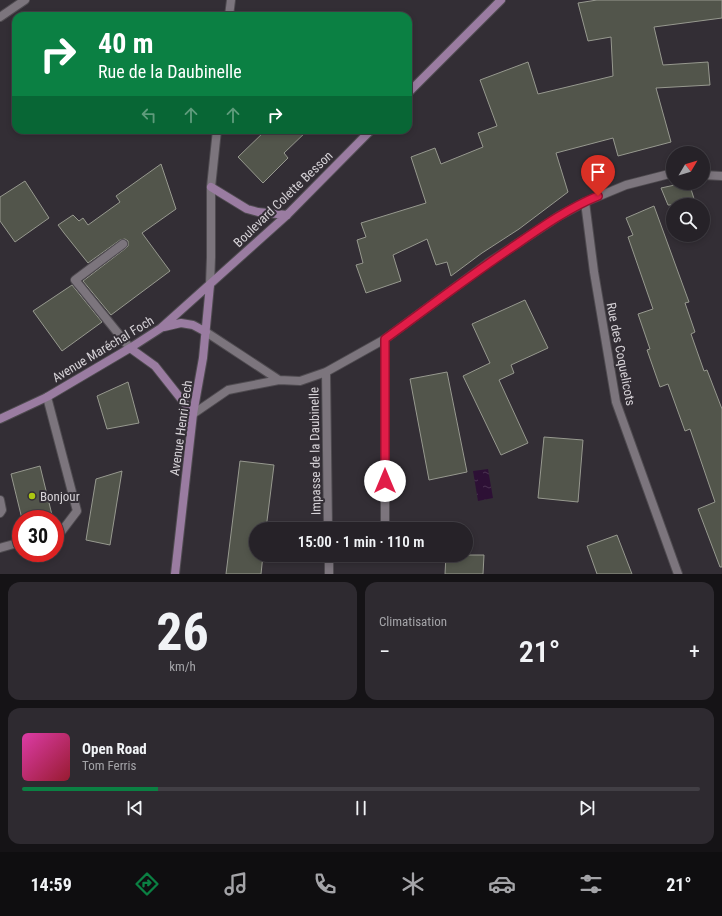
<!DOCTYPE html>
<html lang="fr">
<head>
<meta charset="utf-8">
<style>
  body { margin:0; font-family:"Roboto Condensed",sans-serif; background:#2e2a30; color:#f1f3f6; height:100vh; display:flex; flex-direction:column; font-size:15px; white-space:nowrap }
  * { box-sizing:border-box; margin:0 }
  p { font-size:13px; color:#a4a4a8 }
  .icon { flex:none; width:22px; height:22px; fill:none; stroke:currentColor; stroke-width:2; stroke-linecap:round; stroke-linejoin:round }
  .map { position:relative; height:574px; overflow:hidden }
  .sheet { display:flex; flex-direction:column; gap:8px; padding:8px; background:#151316; flex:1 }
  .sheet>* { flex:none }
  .guide { position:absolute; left:12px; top:12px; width:400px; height:122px; border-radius:12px; box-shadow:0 2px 6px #0003,0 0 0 1px #423f45; background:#0b8043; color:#fff; overflow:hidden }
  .needle { width:26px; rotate:52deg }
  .buttons { position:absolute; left:666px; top:146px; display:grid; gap:8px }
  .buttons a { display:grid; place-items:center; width:44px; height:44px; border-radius:50%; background:#262228; box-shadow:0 2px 6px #0003,0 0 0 1px #423f45; font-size:20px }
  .speed { position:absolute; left:12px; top:510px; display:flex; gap:8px; font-size:20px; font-weight:700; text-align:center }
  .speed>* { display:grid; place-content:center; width:52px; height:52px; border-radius:50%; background:#262228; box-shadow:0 2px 6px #0003,0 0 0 1px #423f45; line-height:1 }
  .speed .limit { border:6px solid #d22; background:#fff; color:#111 }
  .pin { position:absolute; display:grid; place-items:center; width:34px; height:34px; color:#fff; margin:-41px -17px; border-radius:50% 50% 50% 0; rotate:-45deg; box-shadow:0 0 4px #0007 }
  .pin .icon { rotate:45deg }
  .me { position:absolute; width:44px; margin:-22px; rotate:0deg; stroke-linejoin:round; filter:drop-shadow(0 0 3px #0008) }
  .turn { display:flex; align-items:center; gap:14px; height:84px; padding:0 20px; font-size:18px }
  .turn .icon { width:52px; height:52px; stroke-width:2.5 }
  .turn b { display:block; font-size:28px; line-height:34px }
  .lanes { display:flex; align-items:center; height:38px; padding:0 20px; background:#0003; justify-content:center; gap:20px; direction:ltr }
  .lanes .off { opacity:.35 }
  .big { font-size:30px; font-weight:600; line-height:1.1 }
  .sheet .tile { flex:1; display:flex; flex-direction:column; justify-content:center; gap:6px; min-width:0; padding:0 14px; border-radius:12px; background:#2e2a30 }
  .sheet .dial { align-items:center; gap:0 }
  .dial b { font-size:52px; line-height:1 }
  .song { display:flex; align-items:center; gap:12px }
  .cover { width:48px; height:48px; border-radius:6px; background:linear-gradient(135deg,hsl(320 70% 55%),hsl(350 70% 35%)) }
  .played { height:4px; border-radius:2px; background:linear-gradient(90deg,#0b8043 20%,#423f45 20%) }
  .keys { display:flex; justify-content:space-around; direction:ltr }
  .heat { display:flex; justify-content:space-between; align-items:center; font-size:22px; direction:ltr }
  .sheet .tiles { flex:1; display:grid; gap:8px; grid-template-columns:1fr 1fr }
  .tile:last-child { grid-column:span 2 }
  .trip { position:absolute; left:249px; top:522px; width:224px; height:40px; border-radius:20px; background:#262228; box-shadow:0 2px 6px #0003,0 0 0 1px #423f45; font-weight:600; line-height:40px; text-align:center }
  .tabs { display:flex; height:64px; justify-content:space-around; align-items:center; background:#0f0e10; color:#a4a4a8 }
  .tabs .icon { width:28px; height:28px }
  .tabs .selected { color:#0b8043 }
  .tabs b { font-size:18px; color:#f1f3f6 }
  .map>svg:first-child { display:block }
  .water { fill:url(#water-ripples) }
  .building { fill:#52554b; stroke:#97998f }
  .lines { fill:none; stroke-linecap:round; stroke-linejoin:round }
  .service-casing { stroke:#4f4b50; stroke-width:10 }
  .minor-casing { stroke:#4f4b50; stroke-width:10 }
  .tertiary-casing { stroke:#4f4b50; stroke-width:10 }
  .secondary-casing { stroke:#4f4b50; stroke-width:10 }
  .service { stroke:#7c757d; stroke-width:8 }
  .minor { stroke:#7c757d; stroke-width:8 }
  .tertiary { stroke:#7c757d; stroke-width:8 }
  .secondary { stroke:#9a7ca1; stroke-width:8 }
  .route-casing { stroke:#92132f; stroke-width:10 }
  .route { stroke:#e11d48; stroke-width:7 }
  .poi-dot { fill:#acc611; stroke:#332e35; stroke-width:1.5 }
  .labels { text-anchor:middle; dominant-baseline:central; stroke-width:4; stroke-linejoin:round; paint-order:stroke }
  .street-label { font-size:13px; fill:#d6d2d7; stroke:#332e35 }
  .poi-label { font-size:13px; fill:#d6d2d7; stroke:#332e35; text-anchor:start }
</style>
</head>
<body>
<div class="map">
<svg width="722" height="574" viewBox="0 0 722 574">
  <defs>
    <pattern id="water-ripples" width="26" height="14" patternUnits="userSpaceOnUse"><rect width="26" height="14" fill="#2d1035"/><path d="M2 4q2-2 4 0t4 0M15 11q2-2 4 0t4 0" fill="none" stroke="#4b3252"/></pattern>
  </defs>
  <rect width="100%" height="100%" fill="#332e35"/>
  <path class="water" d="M488 469 493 498 478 501 473 471Z"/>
  <path class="building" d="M597 0H722V18L654 27 663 65 708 62 710 85 656 88 671 142 618 156 613 138 556 153 568 192 519 229 482 253 451 276 447 262 436 265 427 239 393 255 401 281 366 293 356 265 363 263 357 240 366 237 361 223 426 203 411 157 435 148 441 164 483 147 478 133 497 126 480 80 528 62 538 94 613 76 611 37 588 41 578 3Z
    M266 130H308L284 153 288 158 263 183 238 157Z
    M161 164 176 209 142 233 170 271 111 315 83 281 126 248 128 246V241L125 239 120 240 88 263 64 233 58 225 73 215 79 221 83 218 88 225 120 202 116 196Z
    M25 181 49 218 15 242 0 221V197Z
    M684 183H689L696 205H668L661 188Z
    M654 206 689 302 685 303 695 332 691 334 704 371 707 370 722 409V567H720L698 509 715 502 690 429 685 431 668 384 660 387 647 350 650 349 638 314 653 309 628 237 633 235 626 218Z
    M72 285 102 322 62 351 33 311Z
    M525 300 548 348 511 365 514 373 499 380 528 443 501 455 463 376 490 363 472 324Z
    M447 372 467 472 429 480 410 379Z
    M128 382 139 423 107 429 97 396Z
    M544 437 583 440 578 502 538 498Z
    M240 461 274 465 266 529H256V555H263L261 574H226Z
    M40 466 53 519H22L11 474Z
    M122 471 110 545 86 540 96 479Z
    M617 535 632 574H597L587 546Z
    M446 555H484L483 574H445Z"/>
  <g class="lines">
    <defs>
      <path id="service" d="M123 244 75 280 130 348
        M47 397 77 511 61 532 55 533
        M0 500 2 510 0 513
        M0 548 21 542"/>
      <path id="minor" d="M0 17 25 0
        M703 175 722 176
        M585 202 594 272 616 402 678 574
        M206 332 279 380 300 381 326 372 385 339 488 263 559 216 585 202 626 185 673 173
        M326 372 328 529
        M193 414 228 390 279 380
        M385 529V339
        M329 555V574"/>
      <path id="tertiary" d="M229 16 231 0
        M210 285 211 257V187L217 130"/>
      <path id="secondary" d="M408 93 501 0
        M211 187 247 209 258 212 287 215
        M164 327 181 323 193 325 206 332
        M130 348 155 366 193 414
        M0 419 47 397 130 348 161 328 287 215 371 130
        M175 574 193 414 203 358 210 285"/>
    </defs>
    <use href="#service" class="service-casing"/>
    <use href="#minor" class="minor-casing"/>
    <use href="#tertiary" class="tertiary-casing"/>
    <use href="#secondary" class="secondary-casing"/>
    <use href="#service" class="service"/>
    <use href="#minor" class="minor"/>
    <use href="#tertiary" class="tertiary"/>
    <use href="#secondary" class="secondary"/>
  </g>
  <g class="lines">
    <defs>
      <path id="route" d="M385 481V339C429 307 472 274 517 244 543 226 569 208 598 196"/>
    </defs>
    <use href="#route" class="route-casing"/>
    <use href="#route" class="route"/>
  </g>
  <circle class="poi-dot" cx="32" cy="496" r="4"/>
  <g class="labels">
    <g class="street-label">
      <text transform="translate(283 199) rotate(-44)">Boulevard Colette Besson</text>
      <text transform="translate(103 349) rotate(-31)">Avenue Maréchal Foch</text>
      <text transform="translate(621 354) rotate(79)">Rue des Coquelicots</text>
      <text transform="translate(181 428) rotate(-82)">Avenue Henri Pech</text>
      <text transform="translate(315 451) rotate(-91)">Impasse de la Daubinelle</text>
    </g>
    <g class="poi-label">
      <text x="40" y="496">Bonjour</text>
    </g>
  </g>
</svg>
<div class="buttons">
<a><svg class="needle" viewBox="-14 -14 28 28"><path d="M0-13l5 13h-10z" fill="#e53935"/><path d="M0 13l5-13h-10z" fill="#a4a4a8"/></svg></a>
<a><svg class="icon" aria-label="search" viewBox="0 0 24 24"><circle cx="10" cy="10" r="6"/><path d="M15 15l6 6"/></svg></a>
</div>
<div class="speed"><div class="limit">30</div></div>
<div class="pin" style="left:598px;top:196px;background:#d93025"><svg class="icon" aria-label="arrive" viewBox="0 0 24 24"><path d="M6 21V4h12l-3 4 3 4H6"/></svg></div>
<svg class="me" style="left:385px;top:481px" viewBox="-20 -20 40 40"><circle r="19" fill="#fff"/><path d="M0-13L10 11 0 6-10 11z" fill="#e11d48"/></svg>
<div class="trip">15:00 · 1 min · 110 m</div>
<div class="guide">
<div class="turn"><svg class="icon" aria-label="right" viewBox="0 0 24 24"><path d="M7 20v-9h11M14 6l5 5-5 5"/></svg><div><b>40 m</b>Rue de la Daubinelle</div></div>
<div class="lanes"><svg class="icon off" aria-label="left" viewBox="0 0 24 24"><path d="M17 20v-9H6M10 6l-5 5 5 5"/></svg><svg class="icon off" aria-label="ahead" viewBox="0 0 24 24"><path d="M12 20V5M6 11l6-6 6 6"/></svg><svg class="icon off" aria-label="ahead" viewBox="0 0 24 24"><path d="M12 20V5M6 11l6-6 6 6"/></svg><svg class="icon" aria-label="right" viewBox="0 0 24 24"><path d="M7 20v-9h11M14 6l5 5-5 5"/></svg></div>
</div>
</div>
<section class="sheet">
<div class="tiles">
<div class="tile dial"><b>26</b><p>km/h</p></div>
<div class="tile"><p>Climatisation</p>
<div class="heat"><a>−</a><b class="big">21°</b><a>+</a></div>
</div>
<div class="tile">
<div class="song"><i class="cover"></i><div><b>Open Road</b><p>Tom Ferris</p></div></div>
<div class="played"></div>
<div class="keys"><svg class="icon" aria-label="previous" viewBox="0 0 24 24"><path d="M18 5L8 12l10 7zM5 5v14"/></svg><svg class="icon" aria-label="pause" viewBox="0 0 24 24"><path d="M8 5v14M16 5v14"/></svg><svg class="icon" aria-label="next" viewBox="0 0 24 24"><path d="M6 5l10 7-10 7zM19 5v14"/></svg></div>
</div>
</div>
</section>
<nav class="tabs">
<b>14:59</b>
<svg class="icon selected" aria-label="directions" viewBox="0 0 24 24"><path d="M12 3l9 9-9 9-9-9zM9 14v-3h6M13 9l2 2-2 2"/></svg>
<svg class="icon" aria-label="music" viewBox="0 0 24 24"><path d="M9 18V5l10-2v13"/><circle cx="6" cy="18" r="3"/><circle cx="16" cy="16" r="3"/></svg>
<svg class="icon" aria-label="phone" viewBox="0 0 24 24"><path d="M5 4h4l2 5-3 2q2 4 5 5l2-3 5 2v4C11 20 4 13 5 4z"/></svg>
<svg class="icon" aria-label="climate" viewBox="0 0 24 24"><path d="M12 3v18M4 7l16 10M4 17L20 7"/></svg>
<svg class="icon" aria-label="car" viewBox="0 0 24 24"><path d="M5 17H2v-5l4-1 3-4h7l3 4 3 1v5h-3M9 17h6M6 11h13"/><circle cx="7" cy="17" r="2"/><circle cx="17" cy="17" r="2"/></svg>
<svg class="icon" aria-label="filters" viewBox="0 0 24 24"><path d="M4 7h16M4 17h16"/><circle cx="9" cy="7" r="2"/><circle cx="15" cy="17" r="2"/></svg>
<b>21°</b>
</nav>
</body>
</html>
